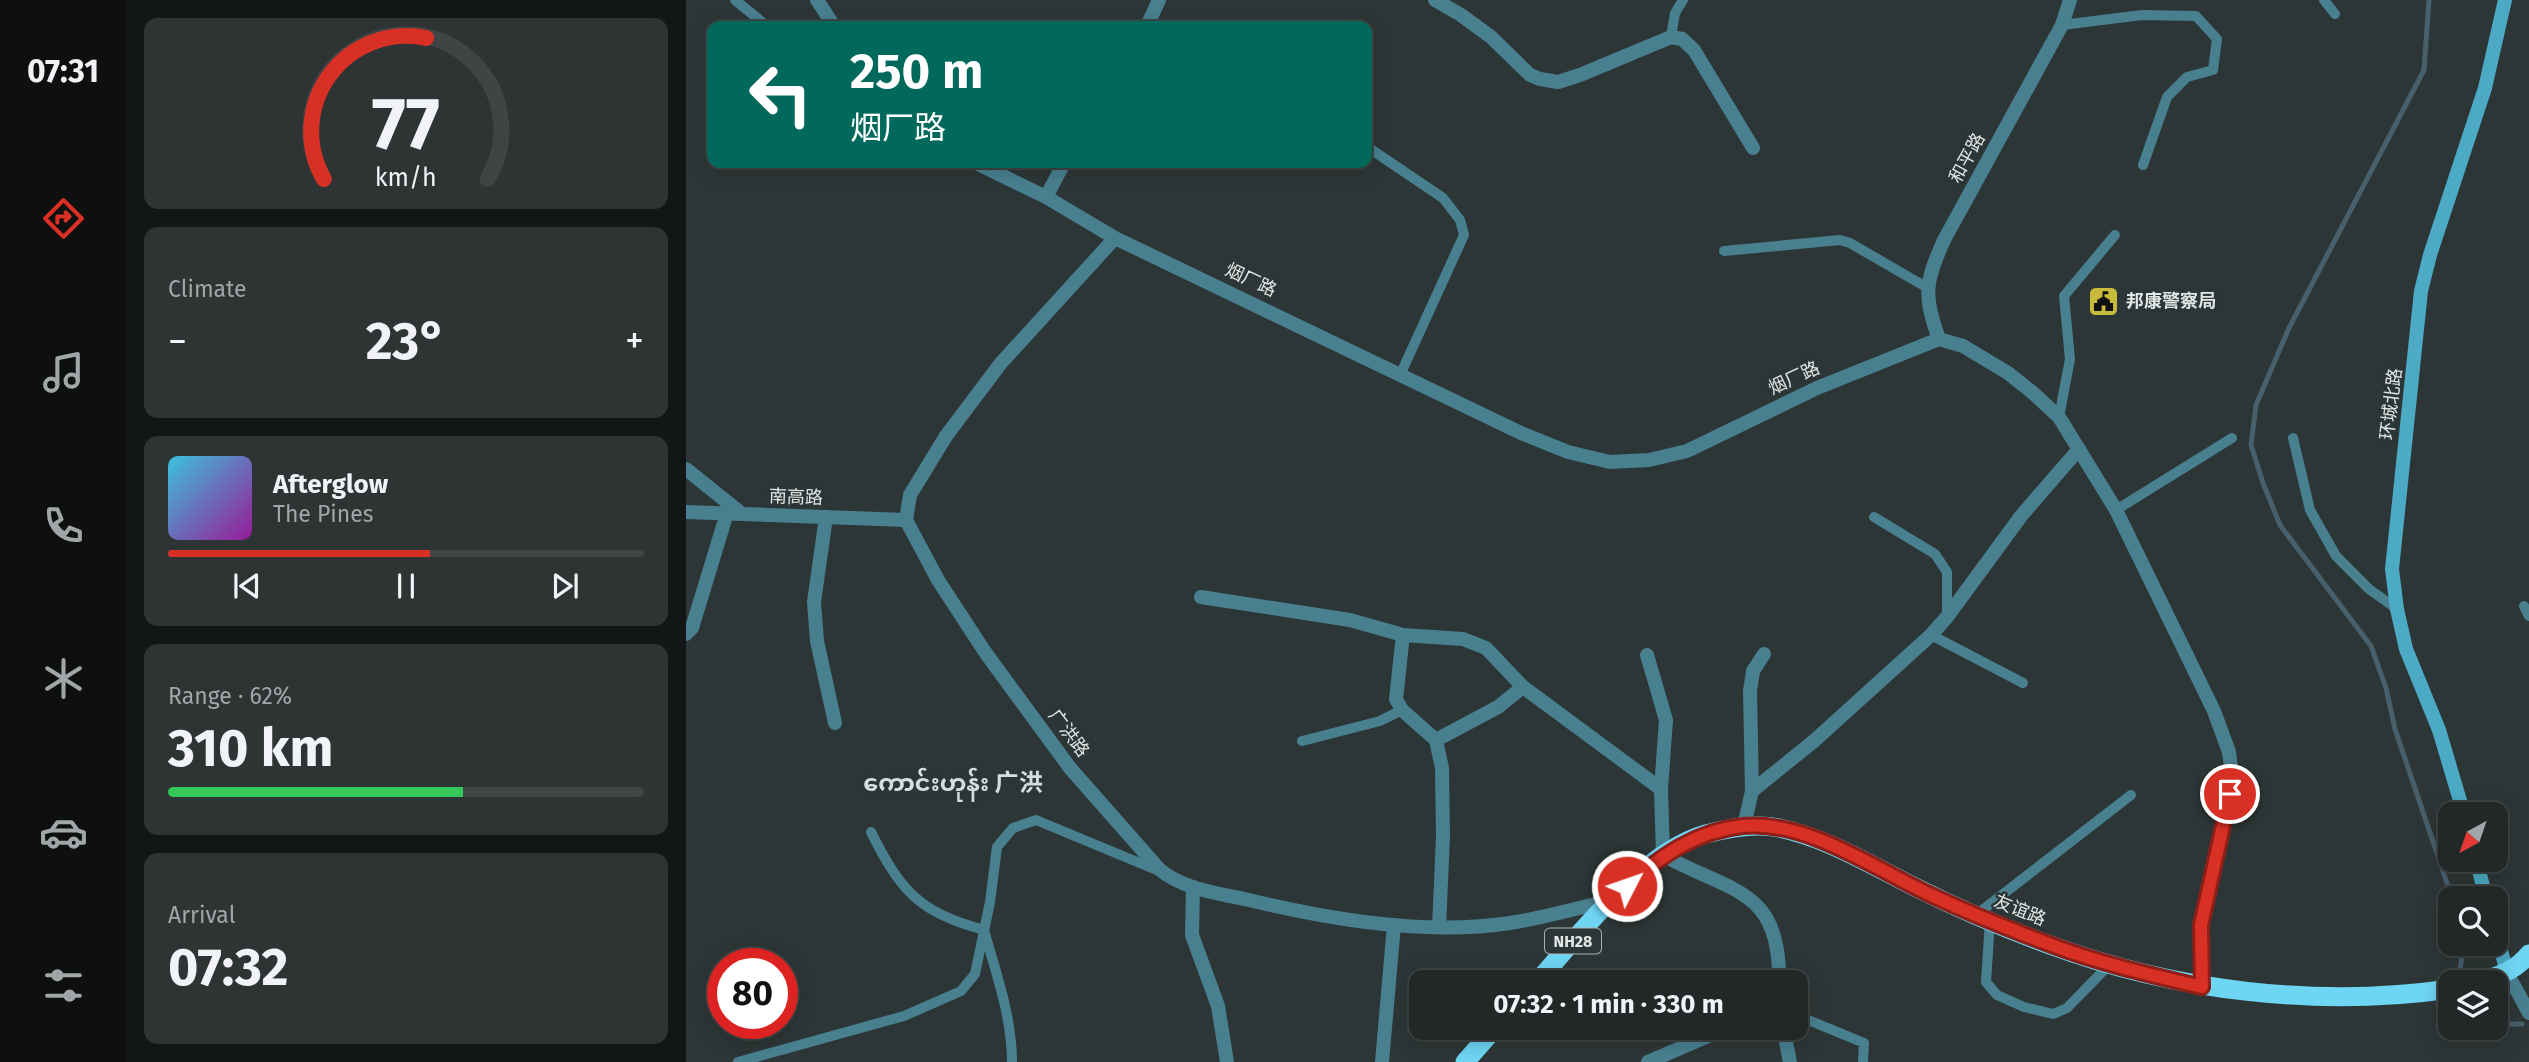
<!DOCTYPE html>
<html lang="en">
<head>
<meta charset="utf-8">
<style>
  body { margin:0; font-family:"Fira Sans","Noto Sans SC","Noto Sans Myanmar",sans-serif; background:#2e3434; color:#f1f3f6; height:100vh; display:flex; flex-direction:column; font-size:26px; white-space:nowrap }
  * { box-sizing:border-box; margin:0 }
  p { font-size:23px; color:#a2a6a8 }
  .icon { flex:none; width:38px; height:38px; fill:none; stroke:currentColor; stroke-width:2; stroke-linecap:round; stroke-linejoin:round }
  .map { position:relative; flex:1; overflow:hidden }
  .panel { display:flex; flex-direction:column; gap:18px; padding:18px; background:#131616; width:560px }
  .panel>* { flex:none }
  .top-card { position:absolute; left:21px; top:21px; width:665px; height:147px; border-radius:14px; box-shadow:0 4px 18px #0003,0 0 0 2px #3f4445; background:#00695c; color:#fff; overflow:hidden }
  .needle { width:46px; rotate:220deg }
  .buttons { position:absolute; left:1752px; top:802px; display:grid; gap:14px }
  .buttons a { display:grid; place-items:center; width:70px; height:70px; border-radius:14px; background:#222828; box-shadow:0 4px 18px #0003,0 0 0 2px #3f4445; font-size:35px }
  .speed { position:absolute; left:21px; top:948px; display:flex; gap:14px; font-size:35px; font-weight:700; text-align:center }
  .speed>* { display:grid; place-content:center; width:91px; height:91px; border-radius:50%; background:#222828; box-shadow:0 4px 18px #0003,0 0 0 2px #3f4445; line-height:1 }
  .speed .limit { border:10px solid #d22; background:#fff; color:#111 }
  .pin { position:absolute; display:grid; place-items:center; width:60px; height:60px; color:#fff; margin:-30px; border:4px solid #fff; border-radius:50%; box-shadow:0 2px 7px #0007 }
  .me { position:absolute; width:77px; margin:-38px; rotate:49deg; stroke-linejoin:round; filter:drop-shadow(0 0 5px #0008) }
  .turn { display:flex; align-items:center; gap:24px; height:147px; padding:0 28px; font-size:32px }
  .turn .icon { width:91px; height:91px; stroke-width:2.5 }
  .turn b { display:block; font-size:49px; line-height:60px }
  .big { font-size:52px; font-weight:700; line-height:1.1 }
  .panel .widget { flex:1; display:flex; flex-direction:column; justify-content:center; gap:10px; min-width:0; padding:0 24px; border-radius:14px; background:#2e3434 }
  .panel .dial { align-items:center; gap:0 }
  .dial svg { height:182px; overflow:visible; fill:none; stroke:#3f4445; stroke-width:7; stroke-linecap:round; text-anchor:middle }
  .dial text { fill:#f1f3f6; stroke:none }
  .song { display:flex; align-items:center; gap:21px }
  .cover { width:84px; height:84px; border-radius:10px; background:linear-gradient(135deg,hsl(190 70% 55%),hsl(300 70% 35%)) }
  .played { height:7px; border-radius:4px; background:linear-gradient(90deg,#d93025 55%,#3f4445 55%) }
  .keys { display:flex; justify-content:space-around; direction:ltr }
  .heat { display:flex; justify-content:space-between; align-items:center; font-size:38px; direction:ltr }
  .charge { height:10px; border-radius:5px; background:linear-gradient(90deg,#34c759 62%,#3f4445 0) }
  .trip { position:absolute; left:723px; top:970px; width:399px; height:70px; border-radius:14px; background:#222828; box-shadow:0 4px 18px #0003,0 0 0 2px #3f4445; font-weight:700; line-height:70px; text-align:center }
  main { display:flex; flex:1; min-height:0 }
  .tab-bar { display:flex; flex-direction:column; width:126px; justify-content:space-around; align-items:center; background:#0e1010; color:#a2a6a8 }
  .tab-bar .icon { width:49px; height:49px }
  .tab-bar .current { color:#d93025 }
  .tab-bar b { font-size:32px; color:#f1f3f6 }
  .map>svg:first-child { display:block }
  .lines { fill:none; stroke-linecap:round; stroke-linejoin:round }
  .stream { stroke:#485f6c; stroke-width:5 }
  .service { stroke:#498090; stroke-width:10 }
  .minor { stroke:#498090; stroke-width:14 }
  .tertiary { stroke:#498090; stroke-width:14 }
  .secondary { stroke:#4caac5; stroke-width:14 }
  .trunk { stroke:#6ed5f3; stroke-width:19 }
  .route-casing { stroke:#8d1f18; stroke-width:18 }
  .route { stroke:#d93025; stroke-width:12 }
  .labels { text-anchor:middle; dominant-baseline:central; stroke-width:5; stroke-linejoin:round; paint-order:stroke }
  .shield { fill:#2d3636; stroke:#abb1b1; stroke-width:2 }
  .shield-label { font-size:16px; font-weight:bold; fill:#e1e6e6 }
  .street-label { font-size:18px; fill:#e1e6e6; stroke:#2d3636 }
  .poi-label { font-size:18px; font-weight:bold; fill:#e1e6e6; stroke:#2d3636; text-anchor:start }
  .district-label { font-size:24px; font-weight:bold; fill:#d3dede; stroke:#2d3636 }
</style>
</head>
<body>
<main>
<nav class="tab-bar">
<b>07:31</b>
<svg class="icon current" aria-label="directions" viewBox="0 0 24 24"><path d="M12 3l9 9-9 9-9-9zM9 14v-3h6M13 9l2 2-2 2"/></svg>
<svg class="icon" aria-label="music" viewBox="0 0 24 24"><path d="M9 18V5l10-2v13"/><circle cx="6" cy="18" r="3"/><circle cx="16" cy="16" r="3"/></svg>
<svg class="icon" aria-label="phone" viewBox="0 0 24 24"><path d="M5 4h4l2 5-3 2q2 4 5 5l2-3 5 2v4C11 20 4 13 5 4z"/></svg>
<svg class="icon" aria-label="climate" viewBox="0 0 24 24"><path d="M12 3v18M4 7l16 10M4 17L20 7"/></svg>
<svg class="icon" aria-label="car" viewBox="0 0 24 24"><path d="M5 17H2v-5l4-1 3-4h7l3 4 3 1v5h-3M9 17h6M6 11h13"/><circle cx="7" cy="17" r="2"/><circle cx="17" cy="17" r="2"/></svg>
<svg class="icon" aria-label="filters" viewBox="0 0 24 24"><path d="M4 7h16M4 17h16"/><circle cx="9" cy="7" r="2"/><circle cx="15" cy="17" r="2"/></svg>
</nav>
<section class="panel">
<div class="widget dial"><svg viewBox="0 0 100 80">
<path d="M14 69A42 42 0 1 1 86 69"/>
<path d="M14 69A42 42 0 0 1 59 7" stroke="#d93025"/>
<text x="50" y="56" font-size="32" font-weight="700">77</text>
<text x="50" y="72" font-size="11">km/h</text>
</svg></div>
<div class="widget"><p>Climate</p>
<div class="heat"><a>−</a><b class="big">23°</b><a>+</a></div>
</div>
<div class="widget">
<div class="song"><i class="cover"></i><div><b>Afterglow</b><p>The Pines</p></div></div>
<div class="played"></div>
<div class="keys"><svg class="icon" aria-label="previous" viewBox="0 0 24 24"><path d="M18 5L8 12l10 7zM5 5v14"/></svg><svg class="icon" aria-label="pause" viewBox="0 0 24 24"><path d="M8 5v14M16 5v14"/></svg><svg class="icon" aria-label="next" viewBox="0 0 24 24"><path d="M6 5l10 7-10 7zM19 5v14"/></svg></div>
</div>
<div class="widget"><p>Range · 62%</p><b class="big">310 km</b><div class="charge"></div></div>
<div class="widget"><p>Arrival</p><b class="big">07:32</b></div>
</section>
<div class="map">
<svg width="1843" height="1062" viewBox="0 0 1843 1062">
  <rect width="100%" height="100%" fill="#2d3636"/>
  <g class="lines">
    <path class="stream" d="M1743 0 1738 70 1603 328 1570 405 1565 445 1577 483 1594 525 1685 646 1700 688 1709 729 1766 898
      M1774 969 1778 943
      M1810 1024H1836"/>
    <path class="service" d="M49 0 81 26
      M1638 0 1649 14
      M1376 25 1456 15 1510 16 1531 39 1527 70 1501 77 1481 97 1457 165
      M985 37 989 13 997 0
      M683 148 757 198 774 220 778 235 715 373
      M1038 251 1154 240 1164 243 1240 287
      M1373 417 1384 359 1378 296 1429 235
      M1607 438 1624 510 1650 556 1683 589 1711 609
      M1430 510 1546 438
      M1188 517 1249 554 1261 572V617
      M1838 606 1843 616
      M1245 635 1337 683
      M616 741 694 721 716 710
      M185 832C215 892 233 912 298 930 310 973 326 1017 326 1062
      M1290 915 1445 795
      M1304 921 1300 982 1311 995 1338 1007 1367 1014 1381 1008 1424 964
      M1110 1015 1178 1043 1177 1062
      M52 1062 218 1016 275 991 289 974 304 902 311 847 327 828 350 820 473 871"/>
    <path class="minor" d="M749 0 775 15 805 37 844 75 854 79 872 82 894 75 985 37 996 39 1008 50 1067 148
      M0 469 56 514
      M0 512 220 520
      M140 517 128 602 131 641 149 723
      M515 597 664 620 717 635 710 699 716 710 750 740 756 768 757 837 753 927
      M0 634 6 628 41 513
      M717 635 777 639 800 648 837 687 975 789
      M961 655 980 720 975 789 977 855C1044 893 1095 887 1093 982
      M750 740 812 707 837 687
      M1066 791 1064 691 1067 671 1078 654
      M1058 826 1066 791 1128 741 1245 635 1261 617 1335 516 1393 449
      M507 887 506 935 532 1006 541 1062
      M1821 973 1843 1013
      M1097 1027 1104 1062
      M696 1062 708 925
      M962 1062 1043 1027"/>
    <path class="tertiary" d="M131 0 148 26
      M461 26 473 0
      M290 163 360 197 429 238 835 433 882 452 924 462 963 460 1001 451 1131 388 1253 339 1277 346 1322 373 1346 392 1373 417 1430 510 1528 711 1543 752 1546 774 1544 794 1515 925 1516 987
      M360 197 378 163
      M429 238 315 363 260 436 224 495 220 520 252 580 299 652 384 768 473 869C498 890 532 893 563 900 645 920 740 936 824 923 857 918 891 908 923 901
      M1253 339C1237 295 1239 283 1258 240L1376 25 1384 0"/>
    <path class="secondary" d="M1778 814 1753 730 1720 649 1711 609 1706 569 1735 291 1744 255 1799 88 1819 0
      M1790 859 1800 898
      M1810 931 1821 973"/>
    <path class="trunk" d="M851 982C894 934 956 852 1020 834 1043 828 1070 823 1093 828 1142 838 1188 867 1233 889 1275 910 1320 929 1364 945 1489 991 1632 1008 1764 989
      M1794 982C1814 975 1829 971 1843 954
      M779 1062 810 1027"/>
  </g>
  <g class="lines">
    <defs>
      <path id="route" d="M941 886C976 855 1010 831 1057 826 1121 820 1189 869 1245 895 1283 913 1323 929 1363 944 1412 963 1465 975 1516 987L1515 925 1544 794"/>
    </defs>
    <use href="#route" class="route-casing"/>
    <use href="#route" class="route"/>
  </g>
  <defs>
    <symbol id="civic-square" viewBox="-11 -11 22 22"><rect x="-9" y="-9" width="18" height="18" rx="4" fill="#c8bb3b" stroke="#2d3636"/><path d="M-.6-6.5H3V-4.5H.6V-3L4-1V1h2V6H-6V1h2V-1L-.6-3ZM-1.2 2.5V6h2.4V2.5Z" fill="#111"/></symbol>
  </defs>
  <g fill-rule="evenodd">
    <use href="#civic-square" x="1400" y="284" width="35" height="35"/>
  </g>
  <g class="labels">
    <rect class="shield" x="859" y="928.5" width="56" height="25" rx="5"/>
    <g class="shield-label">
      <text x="887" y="941">NH28</text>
    </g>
    <g class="street-label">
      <text transform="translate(1281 158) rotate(-61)">和平路</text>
      <text transform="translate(565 280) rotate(25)">烟厂路</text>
      <text transform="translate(1108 378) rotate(-25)">烟厂路</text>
      <text transform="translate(1705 404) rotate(-83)">环城北路</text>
      <text transform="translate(110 497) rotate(2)">南高路</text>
      <text transform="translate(383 733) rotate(53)">广洪路</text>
      <text transform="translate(1334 910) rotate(22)">友谊路</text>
    </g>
    <g class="poi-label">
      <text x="1440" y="301">邦康警察局</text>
    </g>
    <g class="district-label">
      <text x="267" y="783">ကောင်းဟုန်း 广洪</text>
    </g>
  </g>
</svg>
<div class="buttons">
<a><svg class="needle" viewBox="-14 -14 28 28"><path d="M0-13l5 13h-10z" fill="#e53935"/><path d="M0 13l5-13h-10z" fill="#a2a6a8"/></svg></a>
<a><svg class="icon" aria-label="search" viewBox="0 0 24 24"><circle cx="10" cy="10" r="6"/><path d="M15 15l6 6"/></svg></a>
<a><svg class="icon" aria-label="layers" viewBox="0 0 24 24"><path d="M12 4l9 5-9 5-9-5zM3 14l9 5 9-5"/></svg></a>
</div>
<div class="speed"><div class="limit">80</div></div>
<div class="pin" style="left:1544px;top:794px;background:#d93025"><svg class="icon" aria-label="arrive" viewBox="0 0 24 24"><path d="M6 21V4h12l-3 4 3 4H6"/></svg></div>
<svg class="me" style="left:941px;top:886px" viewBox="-20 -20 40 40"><circle r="17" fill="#d93025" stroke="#fff" stroke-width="3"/><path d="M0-11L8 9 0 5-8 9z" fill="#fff"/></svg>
<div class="trip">07:32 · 1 min · 330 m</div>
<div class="top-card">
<div class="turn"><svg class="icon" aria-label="left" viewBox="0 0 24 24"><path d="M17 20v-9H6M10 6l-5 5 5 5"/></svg><div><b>250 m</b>烟厂路</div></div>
</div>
</div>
</main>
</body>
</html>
